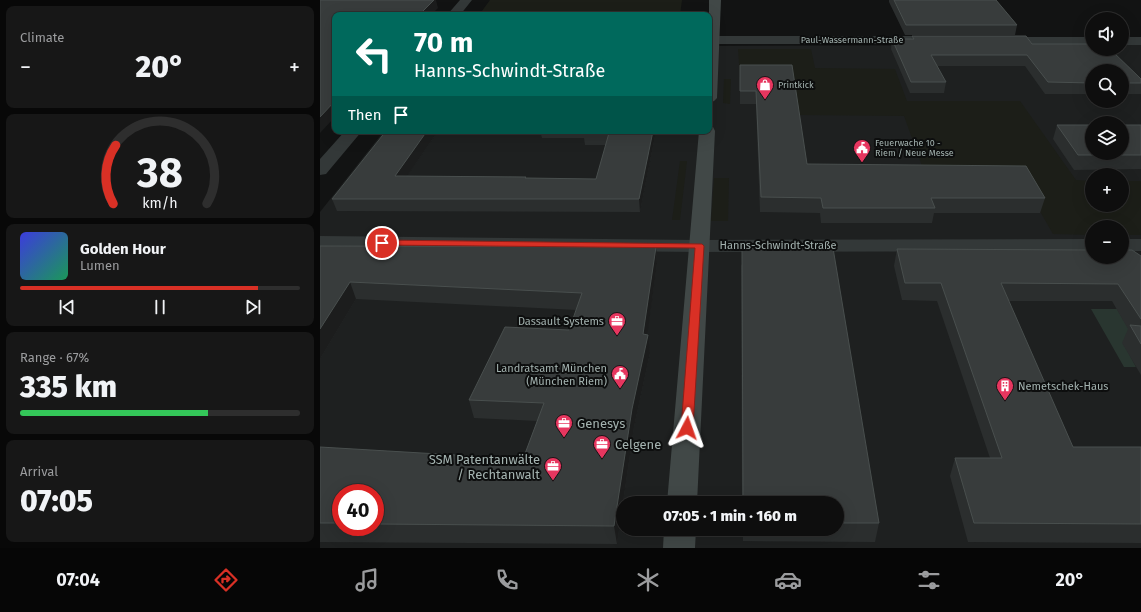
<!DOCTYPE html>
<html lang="en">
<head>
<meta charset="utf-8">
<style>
  body { margin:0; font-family:"Fira Sans",sans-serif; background:#171717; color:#f1f3f6; height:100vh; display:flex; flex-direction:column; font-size:15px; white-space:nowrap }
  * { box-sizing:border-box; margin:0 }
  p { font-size:13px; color:#9b9c9e }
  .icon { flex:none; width:22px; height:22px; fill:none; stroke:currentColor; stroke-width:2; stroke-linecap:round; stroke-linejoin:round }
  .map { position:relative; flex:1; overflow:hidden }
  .panel { display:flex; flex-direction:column; gap:6px; padding:6px; background:#080808; width:320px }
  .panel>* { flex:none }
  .guide { position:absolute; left:12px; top:12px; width:380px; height:122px; border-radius:8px; box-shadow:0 4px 16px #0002,0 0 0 1px #2e2e2e; background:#00695c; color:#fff; overflow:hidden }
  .tools { position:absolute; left:765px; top:12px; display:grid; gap:8px }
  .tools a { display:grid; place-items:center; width:44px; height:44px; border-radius:50%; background:#0e0e0e; box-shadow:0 4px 16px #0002,0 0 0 1px #2e2e2e; font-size:20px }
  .speed { position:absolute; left:12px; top:484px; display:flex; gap:8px; font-size:20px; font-weight:700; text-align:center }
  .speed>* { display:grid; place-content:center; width:52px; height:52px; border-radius:50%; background:#0e0e0e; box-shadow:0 4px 16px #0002,0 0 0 1px #2e2e2e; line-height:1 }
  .speed .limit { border:6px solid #d22; background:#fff; color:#111 }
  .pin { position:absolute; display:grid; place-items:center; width:34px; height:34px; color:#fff; margin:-17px; border:2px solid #fff; border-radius:50%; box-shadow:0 1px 4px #0007 }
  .me { position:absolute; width:44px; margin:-22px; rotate:4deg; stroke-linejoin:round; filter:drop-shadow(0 0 3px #0008) }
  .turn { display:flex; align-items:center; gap:14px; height:84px; padding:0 16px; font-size:18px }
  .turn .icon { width:52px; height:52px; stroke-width:2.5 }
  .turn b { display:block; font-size:28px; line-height:34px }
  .then { display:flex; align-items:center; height:38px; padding:0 16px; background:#0003; gap:8px; font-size:15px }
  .big { font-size:30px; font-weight:800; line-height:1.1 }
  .panel .widget { flex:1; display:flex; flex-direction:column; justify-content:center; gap:6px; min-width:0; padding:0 14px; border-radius:8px; background:#171717 }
  .panel .dial { align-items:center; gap:0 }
  .dial svg { height:104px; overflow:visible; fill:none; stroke:#2e2e2e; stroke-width:7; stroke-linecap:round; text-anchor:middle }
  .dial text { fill:#f1f3f6; stroke:none }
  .song { display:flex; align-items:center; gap:12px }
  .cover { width:48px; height:48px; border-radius:6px; background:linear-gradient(135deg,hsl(240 70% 55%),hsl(150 70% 35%)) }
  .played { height:4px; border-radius:2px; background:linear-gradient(90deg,#d93025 85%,#2e2e2e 85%) }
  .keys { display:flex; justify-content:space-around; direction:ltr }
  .heat { display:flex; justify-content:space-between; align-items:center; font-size:22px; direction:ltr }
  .charge { height:6px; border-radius:3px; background:linear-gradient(90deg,#34c759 67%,#2e2e2e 0) }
  .trip { position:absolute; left:296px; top:496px; width:228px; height:40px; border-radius:20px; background:#0e0e0e; box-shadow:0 4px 16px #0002,0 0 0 1px #2e2e2e; font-weight:800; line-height:40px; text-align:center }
  .menu { display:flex; height:64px; justify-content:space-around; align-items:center; background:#060606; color:#9b9c9e }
  .menu .icon { width:28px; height:28px }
  .menu .on { color:#d93025 }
  .menu b { font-size:18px; color:#f1f3f6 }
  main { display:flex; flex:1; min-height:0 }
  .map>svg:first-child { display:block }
  .built { fill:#1e2020; fill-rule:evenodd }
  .green { fill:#1c1e18 }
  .water { fill:#293630 }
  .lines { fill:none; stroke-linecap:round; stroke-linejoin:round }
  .street { fill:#333838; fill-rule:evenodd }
  .secondary { fill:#414847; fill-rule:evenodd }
  .wall { fill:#2b2e2e; fill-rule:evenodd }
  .shaded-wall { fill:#1c1d1d }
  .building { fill:#383c3c; stroke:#494f4e }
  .route { fill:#d93025; stroke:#8d1f18 }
  .labels { text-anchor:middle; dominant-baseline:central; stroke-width:4; stroke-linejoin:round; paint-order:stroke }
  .far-street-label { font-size:9px; fill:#a4b3b0; stroke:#0d0e0e }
  .far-poi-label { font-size:9px; fill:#a4b3b0; stroke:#0d0e0e; text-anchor:start }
  .street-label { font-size:11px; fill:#a4b3b0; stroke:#0d0e0e }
  .poi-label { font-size:11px; fill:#a4b3b0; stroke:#0d0e0e; text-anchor:end }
  .near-poi-label { font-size:13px; fill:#a4b3b0; stroke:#0d0e0e; text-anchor:start }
</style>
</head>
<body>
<main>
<section class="panel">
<div class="widget"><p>Climate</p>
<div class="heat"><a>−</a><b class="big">20°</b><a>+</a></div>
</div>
<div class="widget dial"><svg viewBox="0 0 100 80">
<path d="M14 69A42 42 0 1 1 86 69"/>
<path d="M14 69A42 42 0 0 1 16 24" stroke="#d93025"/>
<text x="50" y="56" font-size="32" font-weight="700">38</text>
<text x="50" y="72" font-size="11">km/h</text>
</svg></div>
<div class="widget">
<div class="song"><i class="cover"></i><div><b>Golden Hour</b><p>Lumen</p></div></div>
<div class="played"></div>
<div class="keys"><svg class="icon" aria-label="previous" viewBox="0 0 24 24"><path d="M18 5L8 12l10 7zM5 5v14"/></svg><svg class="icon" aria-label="pause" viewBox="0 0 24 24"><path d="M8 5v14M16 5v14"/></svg><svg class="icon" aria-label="next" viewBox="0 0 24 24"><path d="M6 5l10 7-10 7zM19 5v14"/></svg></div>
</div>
<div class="widget"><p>Range · 67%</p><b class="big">335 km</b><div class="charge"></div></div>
<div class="widget"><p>Arrival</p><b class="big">07:05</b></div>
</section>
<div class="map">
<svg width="821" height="548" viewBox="0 0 821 548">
  <rect width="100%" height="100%" fill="#121313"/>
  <path class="built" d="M772 45V49H802V45H821V548H0V212L64 131H389V46ZM772 71H802V101H772ZM772 123H802V153H772ZM772 175H802V205H772ZM772 227H802V257H772ZM21 493H55V527H21ZM303 503H517V529H303Z"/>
  <path class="green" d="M170 0H362L360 15H159Z
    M418 49H491L495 68 575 69 587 101H700L756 180 772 181V205H802V181H821V235H802V227H772V235L733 234 701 178 606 177 584 116 480 115 474 77H420Z
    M404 79H411L410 104 403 103Z
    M360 161H367L360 220H352Z
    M394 178H409L408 221H391Z"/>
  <path class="water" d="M771 309H797L817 343H803L816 367H804Z"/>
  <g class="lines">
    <path class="street" d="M140 0H152L140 15H127Z
      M389 36H602L607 37 609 40 607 43 602 44H389Z
      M680 37H772V45L675 44 673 41 675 38Z
      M802 37H821V45H802Z
      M25 131H42L6 174 0 175V159Z
      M0 236 379 240 772 239V251L379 252 0 248Z
      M802 239H821V251H802Z"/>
    <path class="secondary" d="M389 0H401L397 98 394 101 389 103Z
      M389 127H393L395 131 377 503H347L379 131H389Z
      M344 529H376L375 548H343Z"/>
  </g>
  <path class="wall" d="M569 0H676L697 25 695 35H585L569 2Z
    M592 36H706L712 44H772V49H790L821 79V94H802V71H772V94H725L705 66H617L626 82 624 93H590L571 49 572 39H591Z
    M420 65 487 164 725 198 720 213H614L612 223H501L500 213 440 212 436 104H420Z
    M737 125H821V169L754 170 733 139Z
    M118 131 87 176 206 177V178L276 179 286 145H265L264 138H222L220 131H336L320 212 17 211 12 199Z
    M0 246 336 247 337 264 327 335 330 353 314 427 297 544 0 542V447L203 459 217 421 154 418 149 400 249 330 257 310 36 299 0 359ZM21 493H55V527H21Z
    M577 249 821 256V375L802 343 808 329 792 301H688L753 447H821V543L648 542 630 476 635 458H670L617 301 582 300 574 266Z
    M421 264 559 523 555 542 423 541V529H517V503H422Z"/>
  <path class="shaded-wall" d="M114 0H116L118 8 111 15H99Z
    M15 101V117L0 133V117Z
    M107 131H118L79 188 75 176Z
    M333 131H336L320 212 319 199Z
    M336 247 337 264 325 352 323 334Z
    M30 282 36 299 0 359V329Z
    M328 335 330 353 314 427 297 544 294 526 312 409Z"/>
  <path class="building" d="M0 0H114L99 15H15V101L0 117Z
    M574 0H676L697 25H586Z
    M592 36H706L712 44H772V49H790L821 79V83H802V71H772V83L728 82 707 55H611L626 82H591L572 39H594Z
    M420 65H472L487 164 706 166 725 198H611L615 208H503L501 198 441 197 436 91H420Z
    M737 125H772V153H802V125H821V155H758Z
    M66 131H107L75 176 206 177 205 178 276 179 289 133H263L264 131H333L319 199H12Z
    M0 246 336 247 323 334 328 335 312 409 294 526 55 524V493H21V523H0V447L203 459 224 403 149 400 185 327 249 330 262 293 30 282 0 329Z
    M422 248H513L559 523H517V503H423Z
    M577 249 772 250V257H802V250H812L821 256V319L798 284 681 283 753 447H821V524L654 523 635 458H682L621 283H585Z
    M810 325 821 326V344Z"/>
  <path class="route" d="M62 240 382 244 384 246 373 428 371 431 367 432 363 431 361 428 375 248 59 245 58 243 59 241Z"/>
  <defs>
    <symbol id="shop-pin" viewBox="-11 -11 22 30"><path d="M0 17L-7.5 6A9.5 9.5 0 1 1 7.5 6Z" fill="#e7365f" stroke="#0d0e0e"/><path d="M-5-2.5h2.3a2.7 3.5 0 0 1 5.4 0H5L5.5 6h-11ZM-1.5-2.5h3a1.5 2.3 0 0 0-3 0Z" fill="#fff"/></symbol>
    <symbol id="civic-pin" viewBox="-11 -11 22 30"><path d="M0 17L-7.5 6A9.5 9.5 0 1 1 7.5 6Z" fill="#e7365f" stroke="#0d0e0e"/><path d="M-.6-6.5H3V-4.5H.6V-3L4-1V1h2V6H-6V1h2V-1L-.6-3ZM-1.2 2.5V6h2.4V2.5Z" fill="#fff"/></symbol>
    <symbol id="office-pin" viewBox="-11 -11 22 30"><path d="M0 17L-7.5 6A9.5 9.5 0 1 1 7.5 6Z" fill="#e7365f" stroke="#0d0e0e"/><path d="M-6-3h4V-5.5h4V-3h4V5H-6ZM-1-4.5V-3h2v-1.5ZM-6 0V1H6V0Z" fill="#fff"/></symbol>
    <symbol id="building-pin" viewBox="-11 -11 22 30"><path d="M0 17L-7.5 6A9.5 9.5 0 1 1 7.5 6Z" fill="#e7365f" stroke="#0d0e0e"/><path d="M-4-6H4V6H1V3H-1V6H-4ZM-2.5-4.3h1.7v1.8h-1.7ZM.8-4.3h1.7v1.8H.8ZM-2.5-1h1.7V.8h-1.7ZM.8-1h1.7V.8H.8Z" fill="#fff"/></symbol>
  </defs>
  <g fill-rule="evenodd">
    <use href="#shop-pin" x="435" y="75" width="20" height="27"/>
    <use href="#civic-pin" x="532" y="138" width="20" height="27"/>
    <use href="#office-pin" x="287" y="311" width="20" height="27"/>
    <use href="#civic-pin" x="290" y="364" width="20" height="27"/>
    <use href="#building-pin" x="675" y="376" width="20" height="27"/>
    <use href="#office-pin" x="234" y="413" width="20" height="27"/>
    <use href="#office-pin" x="272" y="434" width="20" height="27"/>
    <use href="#office-pin" x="223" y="456" width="20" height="27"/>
  </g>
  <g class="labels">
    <g class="far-street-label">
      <text x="532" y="40">Paul-Wassermann-Straße</text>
    </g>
    <g class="far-poi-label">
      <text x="458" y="85">Printkick</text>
      <text x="555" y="143">Feuerwache 10 -<tspan x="555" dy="10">Riem / Neue Messe</tspan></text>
    </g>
    <g class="street-label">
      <text x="458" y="245">Hanns-Schwindt-Straße</text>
    </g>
    <g class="poi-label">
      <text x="284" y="321">Dassault Systems</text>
      <text x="287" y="368">Landratsamt München<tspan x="287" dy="13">(München Riem)</tspan></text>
      <text x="698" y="386" text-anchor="start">Nemetschek-Haus</text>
    </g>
    <g class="near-poi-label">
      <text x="257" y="423">Genesys</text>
      <text x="295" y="444">Celgene</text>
      <text x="220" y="459" text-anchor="end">SSM Patentanwälte<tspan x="220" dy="15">/ Rechtanwalt</tspan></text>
    </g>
  </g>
</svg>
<div class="tools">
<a><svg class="icon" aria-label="sound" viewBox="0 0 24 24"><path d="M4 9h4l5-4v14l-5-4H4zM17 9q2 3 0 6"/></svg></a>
<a><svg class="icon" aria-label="search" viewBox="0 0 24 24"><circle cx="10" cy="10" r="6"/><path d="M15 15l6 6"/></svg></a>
<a><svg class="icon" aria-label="layers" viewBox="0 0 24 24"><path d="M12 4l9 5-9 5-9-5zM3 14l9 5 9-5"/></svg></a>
<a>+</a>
<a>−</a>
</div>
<div class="speed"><div class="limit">40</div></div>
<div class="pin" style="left:62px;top:243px;background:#d93025"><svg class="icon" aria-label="arrive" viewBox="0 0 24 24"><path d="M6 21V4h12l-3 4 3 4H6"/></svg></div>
<svg class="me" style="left:367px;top:428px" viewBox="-20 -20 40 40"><path d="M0-17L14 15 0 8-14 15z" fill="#d93025" stroke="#fff" stroke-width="4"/></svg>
<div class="trip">07:05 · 1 min · 160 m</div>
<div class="guide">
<div class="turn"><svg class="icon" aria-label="left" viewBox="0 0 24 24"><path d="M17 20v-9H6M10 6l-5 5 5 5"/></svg><div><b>70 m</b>Hanns-Schwindt-Straße</div></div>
<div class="then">Then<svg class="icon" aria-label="arrive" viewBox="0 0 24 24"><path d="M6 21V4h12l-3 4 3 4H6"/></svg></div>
</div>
</div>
</main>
<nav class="menu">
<b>07:04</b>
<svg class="icon on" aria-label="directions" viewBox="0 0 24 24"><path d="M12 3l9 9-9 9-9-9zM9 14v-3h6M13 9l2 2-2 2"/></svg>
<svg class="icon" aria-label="music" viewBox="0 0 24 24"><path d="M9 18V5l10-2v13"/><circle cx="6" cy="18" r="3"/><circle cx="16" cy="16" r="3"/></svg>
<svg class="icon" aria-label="phone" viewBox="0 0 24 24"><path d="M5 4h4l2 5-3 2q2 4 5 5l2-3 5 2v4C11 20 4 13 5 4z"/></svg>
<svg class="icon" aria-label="climate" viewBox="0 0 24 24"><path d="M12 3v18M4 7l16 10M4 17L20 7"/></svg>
<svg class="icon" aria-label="car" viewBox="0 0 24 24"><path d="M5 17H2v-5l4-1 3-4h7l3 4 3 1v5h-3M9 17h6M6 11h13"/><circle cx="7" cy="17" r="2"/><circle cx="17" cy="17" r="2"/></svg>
<svg class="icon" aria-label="filters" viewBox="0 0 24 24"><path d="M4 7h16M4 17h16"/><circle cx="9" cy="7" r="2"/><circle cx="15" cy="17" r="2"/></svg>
<b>20°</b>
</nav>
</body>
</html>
